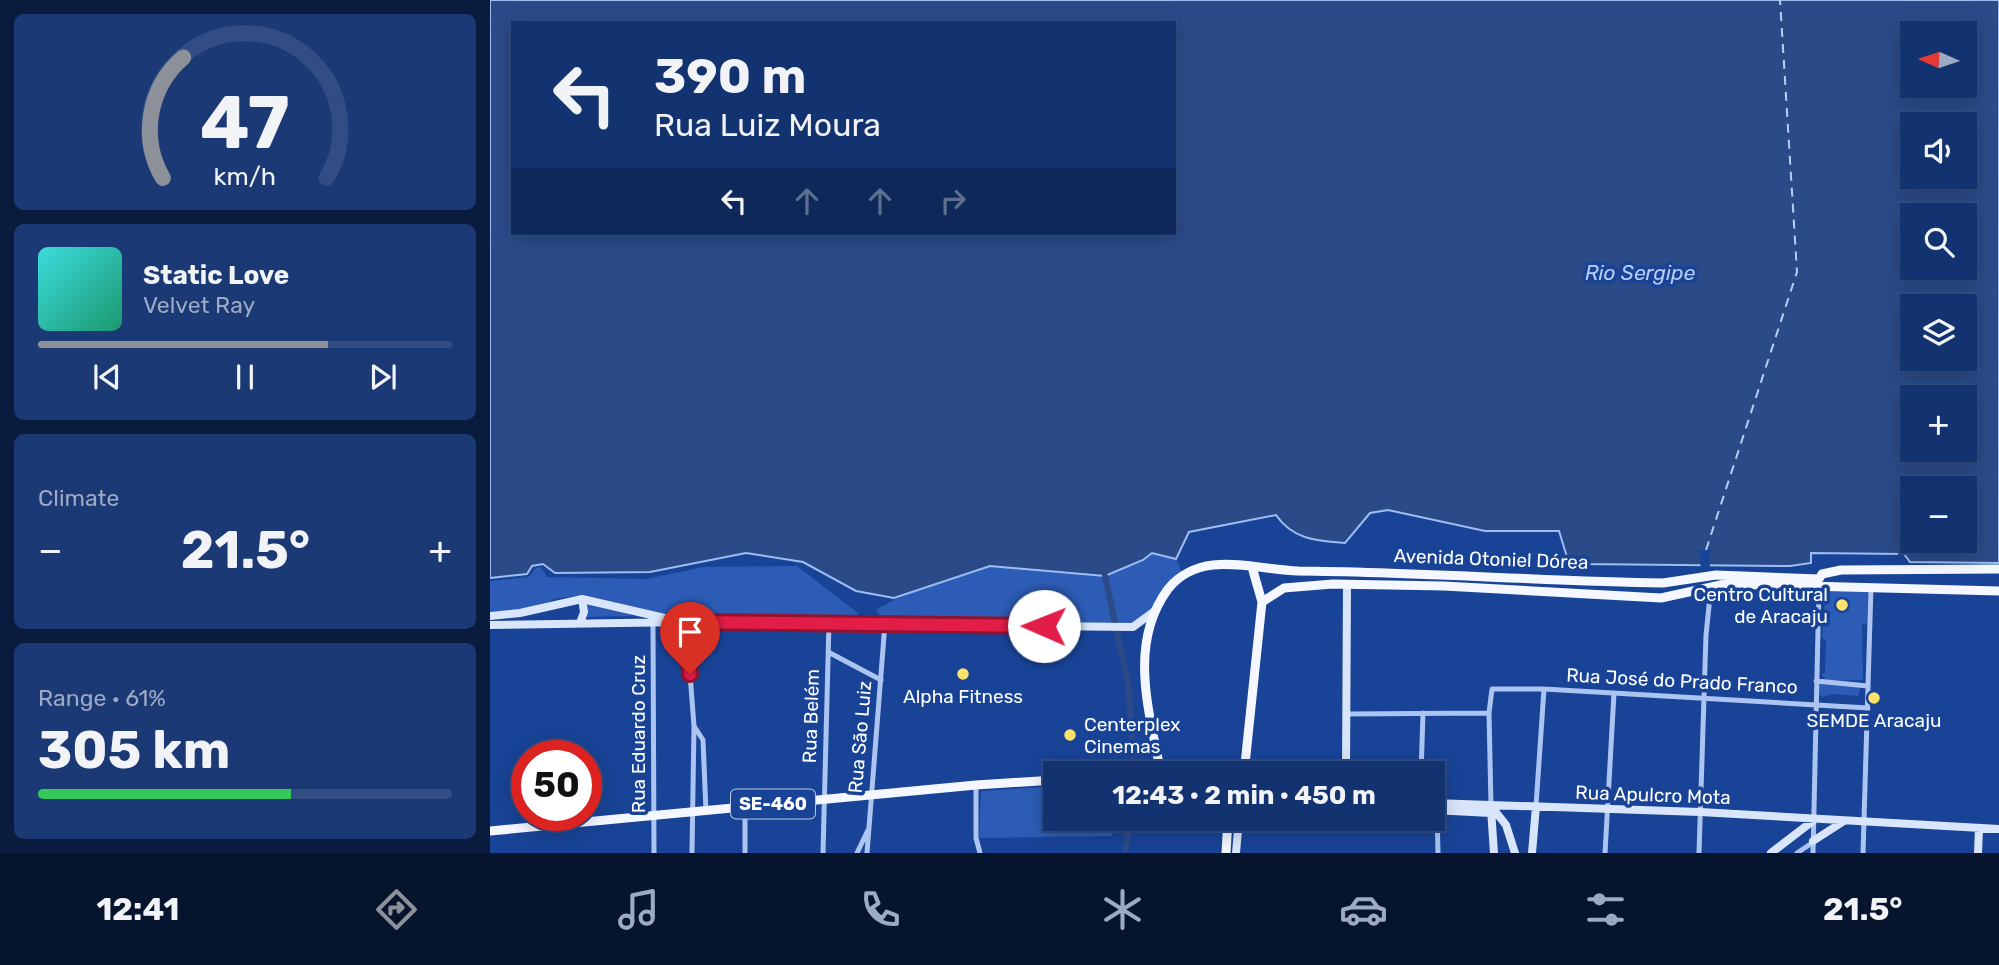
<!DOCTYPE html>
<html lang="en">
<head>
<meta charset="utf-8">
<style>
  body { margin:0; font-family:Rubik,sans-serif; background:#1b3a75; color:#f1f3f6; height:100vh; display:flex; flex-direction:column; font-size:26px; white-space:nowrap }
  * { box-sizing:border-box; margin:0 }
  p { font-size:23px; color:#9caac3 }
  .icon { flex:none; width:38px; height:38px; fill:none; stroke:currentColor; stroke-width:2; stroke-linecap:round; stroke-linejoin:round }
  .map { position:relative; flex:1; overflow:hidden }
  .sheet { display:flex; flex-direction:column; gap:14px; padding:14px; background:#0a1c3e; width:490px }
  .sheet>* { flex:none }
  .top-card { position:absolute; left:21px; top:21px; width:665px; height:214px; border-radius:0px; box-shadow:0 4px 18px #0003,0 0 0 2px #314d83; background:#123270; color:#f1f3f6; overflow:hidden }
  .needle { width:46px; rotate:273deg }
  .tools { position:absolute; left:1410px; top:21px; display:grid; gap:14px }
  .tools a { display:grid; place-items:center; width:77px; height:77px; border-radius:0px; background:#123270; box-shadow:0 4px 18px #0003,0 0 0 2px #314d83; font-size:35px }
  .speed { position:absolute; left:21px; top:740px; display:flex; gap:14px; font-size:35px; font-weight:700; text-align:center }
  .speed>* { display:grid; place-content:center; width:91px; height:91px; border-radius:50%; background:#123270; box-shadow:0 4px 18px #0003,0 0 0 2px #314d83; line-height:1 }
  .speed .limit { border:10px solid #d22; background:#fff; color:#111 }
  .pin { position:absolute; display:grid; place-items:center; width:60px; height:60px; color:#fff; margin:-72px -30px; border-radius:50% 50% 50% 0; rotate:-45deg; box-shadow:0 0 7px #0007 }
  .pin .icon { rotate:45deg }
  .me { position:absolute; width:77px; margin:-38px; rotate:271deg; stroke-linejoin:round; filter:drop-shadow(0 0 5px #0008) }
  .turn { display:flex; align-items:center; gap:24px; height:147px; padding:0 28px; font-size:32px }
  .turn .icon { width:91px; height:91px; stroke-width:2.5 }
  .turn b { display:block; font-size:49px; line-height:60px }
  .lanes { display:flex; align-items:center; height:66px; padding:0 28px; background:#0003; justify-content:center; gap:35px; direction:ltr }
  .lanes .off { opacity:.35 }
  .big { font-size:52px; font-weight:700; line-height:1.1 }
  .sheet .widget { flex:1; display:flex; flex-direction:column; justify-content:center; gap:10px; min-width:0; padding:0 24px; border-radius:10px; background:#1b3a75 }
  .sheet .dial { align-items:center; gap:0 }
  .dial svg { height:182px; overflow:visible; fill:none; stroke:#314d83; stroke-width:7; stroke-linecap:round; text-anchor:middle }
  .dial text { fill:#f1f3f6; stroke:none }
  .song { display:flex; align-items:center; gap:21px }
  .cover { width:84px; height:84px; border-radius:10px; background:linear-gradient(135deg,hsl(180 70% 55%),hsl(160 70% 35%)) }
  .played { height:7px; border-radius:4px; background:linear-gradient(90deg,#8c9099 70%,#314d83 70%) }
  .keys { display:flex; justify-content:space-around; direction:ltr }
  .heat { display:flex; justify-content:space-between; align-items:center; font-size:38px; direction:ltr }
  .charge { height:10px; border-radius:5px; background:linear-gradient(90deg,#34c759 61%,#314d83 0) }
  .trip { position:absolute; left:553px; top:761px; width:402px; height:70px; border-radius:0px; background:#123270; box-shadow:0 4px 18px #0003,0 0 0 2px #314d83; font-weight:700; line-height:70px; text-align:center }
  .menu { display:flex; height:112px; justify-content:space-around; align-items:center; background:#07142d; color:#9caac3 }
  .menu .icon { width:49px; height:49px }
  .menu .on { color:#8c9099 }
  .menu b { font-size:32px; color:#f1f3f6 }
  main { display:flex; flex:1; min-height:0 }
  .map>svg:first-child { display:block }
  .green { fill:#2c5cb5 }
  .water { fill:#2b4a88; stroke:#9dbdf3; stroke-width:2; fill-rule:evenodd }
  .pier { fill:#184396 }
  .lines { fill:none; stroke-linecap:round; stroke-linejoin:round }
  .canal { stroke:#2b4a88; stroke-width:6 }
  .ferry { stroke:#b7cef7; stroke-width:2; stroke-dasharray:9 7; stroke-linecap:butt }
  .street { stroke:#abc4f1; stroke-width:5 }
  .secondary { stroke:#d9e5fb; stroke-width:8 }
  .primary { stroke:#f4f7ff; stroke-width:9 }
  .route-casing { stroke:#92132f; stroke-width:18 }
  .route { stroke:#e11d48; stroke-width:12 }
  .poi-dot { fill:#ffe26a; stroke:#184396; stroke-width:2.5 }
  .labels { text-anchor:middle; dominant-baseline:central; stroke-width:7; stroke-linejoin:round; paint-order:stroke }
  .shield { fill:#184396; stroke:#bac7e0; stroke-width:2 }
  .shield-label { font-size:18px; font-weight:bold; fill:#fff }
  .street-label { font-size:19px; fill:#fff; stroke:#184396 }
  .poi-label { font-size:19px; fill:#fff; stroke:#184396 }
  .water-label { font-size:21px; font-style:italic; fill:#b7cef7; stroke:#184396 }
</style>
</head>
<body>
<main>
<section class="sheet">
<div class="widget dial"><svg viewBox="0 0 100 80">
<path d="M14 69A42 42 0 1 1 86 69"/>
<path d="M14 69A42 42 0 0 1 23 16" stroke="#8c9099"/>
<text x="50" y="56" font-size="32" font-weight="700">47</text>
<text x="50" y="72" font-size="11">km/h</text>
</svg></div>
<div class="widget">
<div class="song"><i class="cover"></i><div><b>Static Love</b><p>Velvet Ray</p></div></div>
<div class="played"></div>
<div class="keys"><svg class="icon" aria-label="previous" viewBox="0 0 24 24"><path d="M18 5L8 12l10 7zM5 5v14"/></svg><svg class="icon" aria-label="pause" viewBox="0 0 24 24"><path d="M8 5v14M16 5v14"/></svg><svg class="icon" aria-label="next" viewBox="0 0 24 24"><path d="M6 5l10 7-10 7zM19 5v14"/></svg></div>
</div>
<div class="widget"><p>Climate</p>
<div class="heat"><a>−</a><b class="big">21.5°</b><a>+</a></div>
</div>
<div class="widget"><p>Range · 61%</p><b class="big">305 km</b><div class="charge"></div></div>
</section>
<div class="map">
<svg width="1509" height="853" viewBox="0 0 1509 853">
  <rect width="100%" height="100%" fill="#184396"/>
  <path class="green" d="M662 552 686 559 693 575 648 626 395 623 386 610C406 597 478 568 501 566 558 562 611 594 662 552Z
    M307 566 368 613V619L175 618 91 595 64 599 43 610 0 612V581L39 577 46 568 51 567 57 577 156 579 214 567Z
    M1336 590 1378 591 1377 624H1372L1373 680 1337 681 1331 674 1335 673 1336 641 1332 637Z
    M97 603 133 611 142 616 96 617Z
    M1330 683 1371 686 1368 696 1343 694 1332 697 1328 694Z
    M565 786V819H624L622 836 489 838 491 791Z"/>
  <path class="water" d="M0 0H1509V563L1420 562 1414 554 1321 553V563L1300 566 1090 564 1077 557 1069 531H995L898 510 880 513 855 543C828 541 803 540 786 515L699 532 686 559 662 553 653 560 615 576 500 566 404 598 366 591 313 562 256 553 160 572 65 573 53 564 42 566 37 574 0 578ZM23 23H684V233H23ZM1423 33H1475V86H1423ZM1423 124H1475V177H1423ZM1423 215H1475V268H1423ZM1423 306H1475V359H1423ZM1423 397H1475V450H1423ZM1423 488H1475V541H1423Z"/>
  <path class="pier" d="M1209 550H1224L1220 554V570H1211Z"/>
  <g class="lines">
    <path class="canal" d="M615 576 638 683 645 774
      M635 853 640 819"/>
    <path class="ferry" d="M1216 550 1307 272 1290 0"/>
    <path class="street" d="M163 622 164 853
      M196 622 204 726 202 853
      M340 653 391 680
      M1326 681 1378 686
      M856 714 999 713
      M204 726 213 740 216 811
      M931 774 933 713
      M486 785V838L490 853
      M1001 806 999 713 1002 689H1054L1378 708
      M1046 806 1054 689
      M255 807V853
      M947 810 948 853
      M333 853 339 622
      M367 853 378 830
      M377 853 395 623
      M1115 853 1124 693
      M1209 853 1216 635 1221 587
      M1307 853 1322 843
      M1323 853 1329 586
      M1373 853 1381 587"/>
    <path class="secondary" d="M0 616 30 613 92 599 179 619
      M90 623 94 612 92 599
      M0 625 196 622 643 627 666 610
      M856 774 857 584
      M943 803 1210 812 1509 829
      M1001 806 1016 825 1025 853
      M1001 809 1004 853
      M943 810 1001 813
      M1323 841 1354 821
      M746 853 749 819
      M1042 853 1046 806
      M1281 853 1324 820
      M1488 853 1489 828"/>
    <path class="primary" d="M772 602 794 588 843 584 954 586 1171 598 1235 584 1509 591
      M671 774C660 713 637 645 678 589 689 575 706 567 723 565 751 562 780 570 808 571 930 572 1051 581 1173 583L1226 575 1329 579 1332 574 1351 570 1509 569
      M754 774 772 602 762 567
      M0 831 486 785 565 780
      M736 853 738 819"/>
  </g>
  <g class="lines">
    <defs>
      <path id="route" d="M200 674 196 622 554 626"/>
    </defs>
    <use href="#route" class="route-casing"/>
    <use href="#route" class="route"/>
  </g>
  <g class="poi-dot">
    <circle cx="1352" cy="605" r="7"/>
    <circle cx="473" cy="674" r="7"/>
    <circle cx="1384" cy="698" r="7"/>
    <circle cx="580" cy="735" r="7"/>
  </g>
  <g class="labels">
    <rect class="shield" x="241" y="789.5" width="84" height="29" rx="5"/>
    <g class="shield-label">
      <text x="283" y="804">SE-460</text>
    </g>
    <g class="street-label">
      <text transform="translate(1001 559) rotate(2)">Avenida Otoniel Dórea</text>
      <text transform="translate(1192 681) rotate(3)">Rua José do Prado Franco</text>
      <text transform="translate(321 716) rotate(-88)">Rua Belém</text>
      <text transform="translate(148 734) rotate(-90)">Rua Eduardo Cruz</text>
      <text transform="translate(370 737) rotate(-85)">Rua São Luiz</text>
      <text transform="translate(1163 795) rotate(2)">Rua Apulcro Mota</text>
    </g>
    <g class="poi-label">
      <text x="1338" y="594" text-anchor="end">Centro Cultural<tspan x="1338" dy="22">de Aracaju</tspan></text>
      <text x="473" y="696">Alpha Fitness</text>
      <text x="1384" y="720">SEMDE Aracaju</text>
      <text x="594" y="724" text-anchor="start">Centerplex<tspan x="594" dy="22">Cinemas</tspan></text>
    </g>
    <g class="water-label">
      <text x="1150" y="272">Rio Sergipe</text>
    </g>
  </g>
</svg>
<div class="tools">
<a><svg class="needle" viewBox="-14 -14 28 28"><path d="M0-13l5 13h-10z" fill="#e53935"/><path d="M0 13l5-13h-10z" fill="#9caac3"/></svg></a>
<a><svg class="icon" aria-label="sound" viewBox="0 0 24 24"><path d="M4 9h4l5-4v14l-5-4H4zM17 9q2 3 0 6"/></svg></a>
<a><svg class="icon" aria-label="search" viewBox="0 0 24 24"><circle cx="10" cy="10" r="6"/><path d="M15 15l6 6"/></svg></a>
<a><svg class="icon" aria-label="layers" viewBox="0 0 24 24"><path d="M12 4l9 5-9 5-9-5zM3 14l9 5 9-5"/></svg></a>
<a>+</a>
<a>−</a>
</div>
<div class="speed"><div class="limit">50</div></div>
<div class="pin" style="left:200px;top:674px;background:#d93025"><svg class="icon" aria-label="arrive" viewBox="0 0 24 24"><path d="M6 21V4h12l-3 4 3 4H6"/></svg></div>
<svg class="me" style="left:554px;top:626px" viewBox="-20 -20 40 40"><circle r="19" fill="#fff"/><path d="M0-13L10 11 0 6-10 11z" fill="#e11d48"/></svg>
<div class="trip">12:43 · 2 min · 450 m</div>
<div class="top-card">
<div class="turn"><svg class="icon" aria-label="left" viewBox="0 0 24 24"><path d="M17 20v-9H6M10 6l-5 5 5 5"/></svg><div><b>390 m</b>Rua Luiz Moura</div></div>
<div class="lanes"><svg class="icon" aria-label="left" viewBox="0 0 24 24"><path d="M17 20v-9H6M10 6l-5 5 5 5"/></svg><svg class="icon off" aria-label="ahead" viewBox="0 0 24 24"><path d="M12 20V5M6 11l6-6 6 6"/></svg><svg class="icon off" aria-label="ahead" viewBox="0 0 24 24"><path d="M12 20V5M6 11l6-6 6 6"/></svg><svg class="icon off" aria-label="right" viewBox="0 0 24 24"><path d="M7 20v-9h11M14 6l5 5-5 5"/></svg></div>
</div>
</div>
</main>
<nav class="menu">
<b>12:41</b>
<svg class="icon on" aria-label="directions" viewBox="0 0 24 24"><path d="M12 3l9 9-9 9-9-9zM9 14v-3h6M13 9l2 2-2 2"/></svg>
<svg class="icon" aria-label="music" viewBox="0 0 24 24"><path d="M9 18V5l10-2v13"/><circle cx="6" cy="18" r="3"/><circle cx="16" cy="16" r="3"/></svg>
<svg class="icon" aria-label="phone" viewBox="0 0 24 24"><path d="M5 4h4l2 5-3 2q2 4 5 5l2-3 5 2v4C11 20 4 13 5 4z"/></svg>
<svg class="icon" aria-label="climate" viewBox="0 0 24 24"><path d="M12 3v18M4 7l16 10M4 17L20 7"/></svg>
<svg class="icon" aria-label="car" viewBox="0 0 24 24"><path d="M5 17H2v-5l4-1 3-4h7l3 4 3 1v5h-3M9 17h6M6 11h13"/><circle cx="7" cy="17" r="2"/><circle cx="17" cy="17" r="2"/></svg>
<svg class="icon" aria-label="filters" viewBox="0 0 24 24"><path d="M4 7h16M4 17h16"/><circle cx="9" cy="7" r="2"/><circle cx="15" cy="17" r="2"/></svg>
<b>21.5°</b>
</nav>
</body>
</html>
